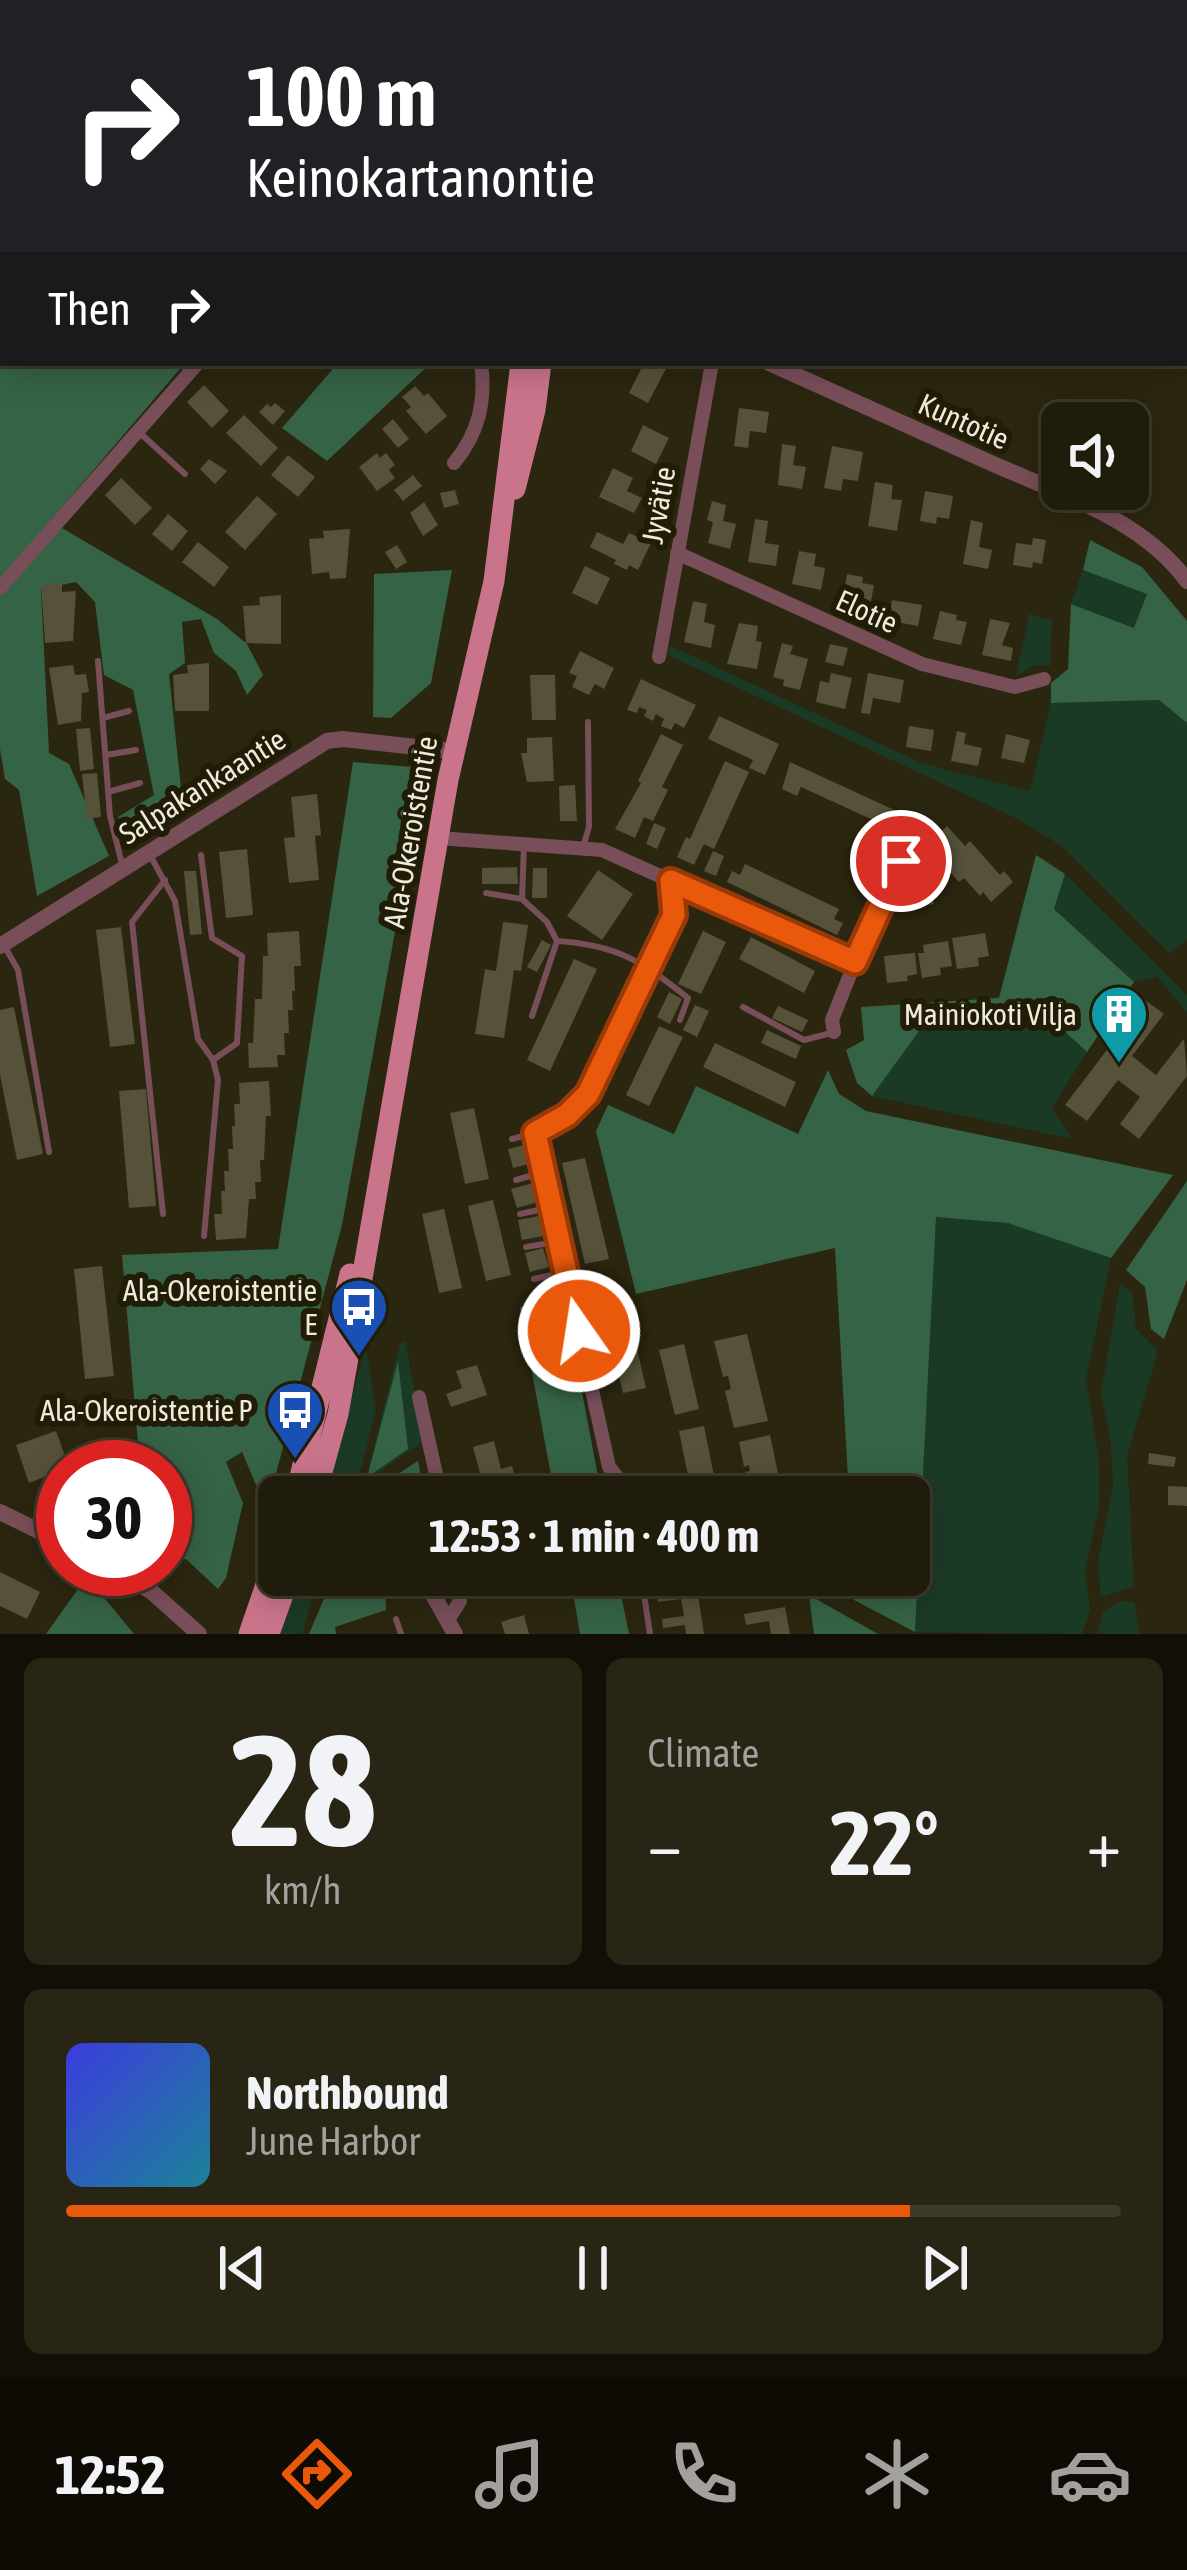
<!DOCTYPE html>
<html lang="en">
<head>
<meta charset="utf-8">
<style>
  body { margin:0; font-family:"Asap Condensed",sans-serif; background:#282514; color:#f1f3f6; height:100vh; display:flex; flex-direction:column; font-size:45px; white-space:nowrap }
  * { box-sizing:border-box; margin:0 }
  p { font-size:39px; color:#a2a19d }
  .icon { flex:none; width:66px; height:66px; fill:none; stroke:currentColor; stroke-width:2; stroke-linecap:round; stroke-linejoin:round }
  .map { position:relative; height:1634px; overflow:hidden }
  .sheet { display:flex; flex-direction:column; gap:24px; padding:24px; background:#120f06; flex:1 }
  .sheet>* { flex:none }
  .hud { position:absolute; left:0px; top:0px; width:1188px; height:366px; box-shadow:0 6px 30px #0003,0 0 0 3px #3d3a2c; background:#202124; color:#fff; overflow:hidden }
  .buttons { position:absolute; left:1041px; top:402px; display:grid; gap:24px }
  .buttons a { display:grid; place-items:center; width:108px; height:108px; border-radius:18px; background:#201c0b; box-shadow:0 6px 30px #0003,0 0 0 3px #3d3a2c; font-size:60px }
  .speed { position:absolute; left:36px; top:1440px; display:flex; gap:24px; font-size:60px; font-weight:700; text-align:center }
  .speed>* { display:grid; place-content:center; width:156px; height:156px; border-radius:50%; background:#201c0b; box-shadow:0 6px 30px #0003,0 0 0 3px #3d3a2c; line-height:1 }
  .speed .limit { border:18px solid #d22; background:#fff; color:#111 }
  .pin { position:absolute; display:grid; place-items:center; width:102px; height:102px; color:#fff; margin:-51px; border:6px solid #fff; border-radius:50%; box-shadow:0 3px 12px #0007 }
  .me { position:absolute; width:132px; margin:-66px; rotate:347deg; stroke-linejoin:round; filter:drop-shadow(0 0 9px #0008) }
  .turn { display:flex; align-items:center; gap:42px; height:252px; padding:0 48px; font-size:54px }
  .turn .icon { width:156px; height:156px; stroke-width:2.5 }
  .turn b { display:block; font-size:84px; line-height:102px }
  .then { display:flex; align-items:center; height:114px; padding:0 48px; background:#0003; gap:24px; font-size:45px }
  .big { font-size:90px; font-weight:700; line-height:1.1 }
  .sheet .card { flex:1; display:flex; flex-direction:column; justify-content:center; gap:18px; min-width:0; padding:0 42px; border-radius:18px; background:#282514 }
  .sheet .dial { align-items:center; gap:0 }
  .dial b { font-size:156px; line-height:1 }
  .song { display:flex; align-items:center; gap:36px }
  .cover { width:144px; height:144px; border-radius:18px; background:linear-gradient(135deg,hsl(240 70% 55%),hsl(190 70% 35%)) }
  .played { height:12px; border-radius:6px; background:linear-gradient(90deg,#ea580c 80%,#3d3a2c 80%) }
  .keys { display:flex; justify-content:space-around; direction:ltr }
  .heat { display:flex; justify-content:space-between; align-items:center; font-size:66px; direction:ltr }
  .sheet .tiles { flex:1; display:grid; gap:24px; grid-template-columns:1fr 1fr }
  .card:last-child { grid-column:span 2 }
  .trip { position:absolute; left:258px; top:1476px; width:672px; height:120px; border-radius:18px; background:#201c0b; box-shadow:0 6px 30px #0003,0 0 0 3px #3d3a2c; font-weight:700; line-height:120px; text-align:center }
  .tabs { display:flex; height:192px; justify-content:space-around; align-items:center; background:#0d0b04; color:#a2a19d }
  .tabs .icon { width:84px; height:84px }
  .tabs .active { color:#ea580c }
  .tabs b { font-size:54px; color:#f1f3f6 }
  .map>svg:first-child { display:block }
  .green { fill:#1b3a26 }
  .forest { fill:#356346 }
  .building { fill:#565139 }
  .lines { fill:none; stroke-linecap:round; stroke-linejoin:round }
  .service { stroke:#784e59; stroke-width:6 }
  .minor { stroke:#784e59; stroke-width:14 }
  .tertiary { stroke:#784e59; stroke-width:16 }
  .primary { stroke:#ca748b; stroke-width:21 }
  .route-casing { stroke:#983908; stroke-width:30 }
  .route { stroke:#ea580c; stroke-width:21 }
  .labels { text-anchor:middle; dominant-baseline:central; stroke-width:12; stroke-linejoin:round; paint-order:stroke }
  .street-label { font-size:30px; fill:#eeebdd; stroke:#211c06 }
  .poi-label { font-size:30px; fill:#eeebdd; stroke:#211c06; text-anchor:end }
</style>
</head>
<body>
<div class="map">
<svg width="1187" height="1634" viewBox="0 0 1187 1634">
  <rect width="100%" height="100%" fill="#2b260f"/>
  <path class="green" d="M1083 570 1148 593 1135 628 1071 604Z
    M1029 614 1052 620 1050 666 1035 665 1016 676Z
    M669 645 921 763 1030 791 1051 703 1159 700 1187 723V940L1169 953 1060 845 1018 819 668 655Z
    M1065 874 1187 995V1012L1157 977 1134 982 1054 909Z
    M1036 1005 1087 1052 1052 1108 1072 1139 872 1096 930 1016Z
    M936 1217 1008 1223 1111 1258 1086 1379 1099 1460V1506L1085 1571 1090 1610 1082 1634 915 1632Z
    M1120 1284 1132 1292 1136 1329 1158 1351 1127 1455 1134 1587 1101 1597 1098 1563 1113 1485 1111 1443 1101 1392Z
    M405 1341 424 1441 365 1482 400 1343Z
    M366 1348 376 1410 354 1497H331V1467Z
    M298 1580 316 1586 302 1634H281L280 1626Z
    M1120 1601 1134 1603 1140 1634H1097L1103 1612Z"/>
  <path class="forest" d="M0 73 3 363H185L50 521 217 619 247 644 263 675 247 695 236 671 214 653 201 619 182 622 185 663 169 674 184 817 125 843 118 817 154 795 133 690 104 675 95 602 76 582 41 589 49 753 69 764 109 856 37 896 19 790 5 779 0 749Z
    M338 363H431L327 461 282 428Z
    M1090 540 1142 567 1187 621V723L1159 700 1051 703V683L1068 669 1071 604 1134 628 1147 594 1083 570Z
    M452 570 431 683 391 718 373 717 374 574Z
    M353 762 413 767 421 788 342 1225 273 1485 257 1487 242 1452 226 1462 243 1503 226 1578 218 1589 187 1560 165 1550V1467H140L122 1255 278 1249Z
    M1036 855 1065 874 1054 909 1134 982 1087 1052 1036 1005 930 1016 872 1096 857 1083 846 1050 864 1040 861 1007 999 998Z
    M828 1070 839 1094 866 1111 1173 1175 1111 1258 1008 1223 936 1217 915 1632 854 1600 853 1575H909V1497H849L835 1248 636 1294 596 1131 608 1105 674 1134 696 1086 798 1134Z
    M1187 1181V1280L1164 1339 1151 1329 1145 1287 1126 1270Z
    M563 1293 602 1497H555L520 1307Z
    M398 1361 408 1449 369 1476 368 1474Z
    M418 1461 425 1497H362Z
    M334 1575H361L385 1588 386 1610 335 1627 336 1634H309Z
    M570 1575H617L629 1634H580Z
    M83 1582 106 1600 134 1634H46Z
    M809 1595 878 1634H814Z"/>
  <path class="building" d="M644 363 667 367 648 403 629 393Z
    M204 385 229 411 212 428 187 402Z
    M415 386 424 396 428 393 447 416 426 434 406 411 411 407 402 397Z
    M275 403 285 411 273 425 259 412 267 404 271 407Z
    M739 408 769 412 766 433 750 431 748 448 734 446Z
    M244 415 278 448 261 466 226 433Z
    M393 419 409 439 398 448 382 429Z
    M643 425 669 438 656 464 631 451Z
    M782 444 796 446 793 465 806 467 802 489 778 485Z
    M832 446 863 452 858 481 843 479 841 491 824 488Z
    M377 453 380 458 386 453 395 465 389 470 395 478 377 491 359 467Z
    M288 455 315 477 298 497 271 475Z
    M209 459 227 471 215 484 200 469Z
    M613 468 633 478 627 491 642 498 634 513 599 497Z
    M413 475 422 486 403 501 394 490Z
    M121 478 152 508 135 525 105 495Z
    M875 482 893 485 891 499 902 500 897 531 868 526Z
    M455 490 459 504 444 508 440 493Z
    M925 491 953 496 949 519 937 517 936 524 920 521Z
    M257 496 277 514 245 550 225 532Z
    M712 501 726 505 723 521 736 524 730 549 708 543 713 522 707 520Z
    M424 502 438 525 423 536 410 513Z
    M168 514 188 531 172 551 152 534Z
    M755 519 768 521 765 543 779 545 776 566 748 562Z
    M971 520 983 523 979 547 992 550 988 569 963 564Z
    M350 529 346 578 330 579 329 572 312 574 309 539 324 538 323 531Z
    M597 532 623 544 629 533 651 543 638 570 629 565 627 570 614 564 616 560 590 547Z
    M1033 538 1046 540 1042 564 1033 562 1032 568 1013 565 1016 543 1032 545Z
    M198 542 229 567 214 587 182 562Z
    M397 545 407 562 396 569 385 552Z
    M799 551 816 554 814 566 825 568 821 590 792 584Z
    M585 566 610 578 597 605 572 593Z
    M847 574 863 577 862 583 874 585 869 612 847 607 849 594 844 593Z
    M62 583V592L76 591 73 641 45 643 41 585Z
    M281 595V644L246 643 243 606 260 605 259 597Z
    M892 600 922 605 918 626 896 622 895 628 887 627Z
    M693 601 707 604 704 622 715 625 711 648 684 642Z
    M940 611 957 615 956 620 967 622 961 645 933 639Z
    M990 619 1010 623 1002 645 1013 648 1011 661 982 655Z
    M739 623 758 626 756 641 762 642 757 669 727 664Z
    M782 643 793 646 790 654 808 659 800 690 783 686 784 680 773 677Z
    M830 644 848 648 843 666 825 662Z
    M580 651 614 668 604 689 595 684 589 695 572 687 577 676 569 673Z
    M209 663V711H175L173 675 188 673 187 665Z
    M73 665 75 675 86 674 89 692 82 693 81 721 58 725 49 668Z
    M831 673 852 678 845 709 816 702 820 681 829 683Z
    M868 673 904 680 900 703 873 698 870 714 861 713Z
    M530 675H555L556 720H532Z
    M641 679 696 705 684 728 675 723 671 730 661 726 664 719 656 714 653 721 644 716 647 710 639 707 637 713 627 710Z
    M719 716 779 744 765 775 749 768 753 760 708 739Z
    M909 726 934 730 931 751 906 747Z
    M90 728 94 769 80 771 76 729Z
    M957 731 966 733 964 744 982 748 978 766 951 761Z
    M661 734 683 745 662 787 668 790 653 821 644 817 635 838 615 829 641 783 638 781Z
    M1006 734 1030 740 1024 763 1001 758Z
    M552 737 554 781 527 782 521 753H527V738Z
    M725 761 749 772 714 849 704 844 694 865 677 857 686 837 690 839Z
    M790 762 901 813 893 830 890 828 886 839 868 831 873 820 801 787 797 796 782 789Z
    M97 773 101 817 87 819 82 774Z
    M575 785 577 821H560L559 786Z
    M317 794 321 835 315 836 319 880 289 883 284 838 295 837 291 797Z
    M654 823 666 828 657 849 646 844Z
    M947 826 965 846 970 841 1000 875 1004 871 1013 882 991 902 983 892 980 896 964 878 959 882 942 863 937 867 930 859 934 856 925 846Z
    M860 848 882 859 871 880 849 869Z
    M247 849 253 915 226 918 219 852Z
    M713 851 724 856 716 876 704 871Z
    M745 864 839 909 834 919 843 923 837 935 727 882 732 871 740 875Z
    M517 867 518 884H482V868Z
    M533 868H547V898H532Z
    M598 870 633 894 602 940 567 916Z
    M184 871H196L202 934 190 935Z
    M932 892 934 904 908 908 906 896Z
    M503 922 528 925 521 971 514 970 504 1038 475 1034 485 969 496 971Z
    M121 927 135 1044 110 1047 96 930Z
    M299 931 301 966H294L295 991H292L293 1010H288L289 1033H284L285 1055H277L278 1067 249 1068 248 1043H253L255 999H262L263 956H268L267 933Z
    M703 931 726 942 701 994 678 984Z
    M985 933 989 956 978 958 979 966 957 969 952 938Z
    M751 937 815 971 804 993 739 959Z
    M542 940 551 945 537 972 527 967Z
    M948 941 952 966 940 968 941 975 922 978 918 953H924L923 945Z
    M915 953 917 974 907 976 908 981 887 983 884 956Z
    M574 959 597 969 550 1071 527 1060Z
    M669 992 682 999 670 1024 657 1017Z
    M1145 1000 1164 1014 1132 1056 1156 1075 1184 1039 1187 1076 1139 1139 1120 1124 1140 1097 1118 1080 1087 1121 1065 1105Z
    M695 1005 709 1011 697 1037 683 1030Z
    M778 1006 808 1020 802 1032 772 1018Z
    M14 1007 43 1154 17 1160 0 1075V1010Z
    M659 1026 683 1037 649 1106 626 1095Z
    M767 1030 801 1046 796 1059 761 1043Z
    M715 1043 796 1082 785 1107 703 1067Z
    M269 1081 271 1116H266L264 1160H260L261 1182H255L256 1199H249L246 1238 216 1240 214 1214H222L221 1191H225L224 1171H229L228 1149H233L232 1126H235L234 1104H240L239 1083Z
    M146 1089 156 1206 129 1208 119 1091Z
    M474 1108 489 1179 465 1184 450 1113Z
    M524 1145 529 1164 513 1168 508 1149Z
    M585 1158 609 1259 585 1264 562 1163Z
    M533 1183 538 1202 517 1208 511 1189Z
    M493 1200 511 1275 486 1281 468 1206Z
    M444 1209 462 1288 439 1293 422 1214Z
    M539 1216 543 1236 522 1240 518 1220Z
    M543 1248 549 1267 530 1272 525 1253Z
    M102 1266 114 1376 85 1379 74 1269Z
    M623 1287 646 1388 623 1393 599 1292Z
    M747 1334 768 1421 734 1428 725 1391 731 1389 728 1376 723 1377 714 1341Z
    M684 1344 699 1409 675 1415 659 1350Z
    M477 1365 487 1395 451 1407 446 1394 462 1388 456 1371Z
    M704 1426 717 1491 692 1496 679 1431Z
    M56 1431 69 1467 29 1483 16 1445Z
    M770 1435 783 1497H750L745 1472 750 1471 749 1465 744 1467 739 1442Z
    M494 1441 501 1469 512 1466 516 1480 476 1490 473 1479 481 1477 473 1447Z
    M1149 1453 1176 1457 1174 1467 1148 1464Z
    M1168 1486 1187 1487V1506L1168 1505Z
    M0 1572 40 1592 27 1619 0 1606Z
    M677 1575H695L704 1634H686L685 1625 663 1628 662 1619 684 1616 681 1599 658 1602 657 1594 679 1591Z
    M785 1607 790 1634H771L769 1621 746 1625 744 1614Z
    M524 1615 529 1634H505L501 1622Z"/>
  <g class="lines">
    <path class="service" d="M1141 0 1145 3
      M1185 32 1187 34
      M141 434 185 474
      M98 661 110 816 122 864
      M103 718 129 711
      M106 755 136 750
      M108 792 140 783
      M524 845 522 899 547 922 557 941 532 1016
      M583 847 589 827 588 722
      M150 855 175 901 198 1039 213 1060 218 1080 204 1236
      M201 855 212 938 242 956 237 1043 213 1060
      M486 893 522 899
      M557 941C618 945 641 961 688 998L680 1020
      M5 947 18 970 49 1152
      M743 1007 804 1040 831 1033
      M512 1139 531 1134
      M516 1180 540 1173
      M163 1214 132 922 165 880
      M520 1214 548 1208
      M526 1247 555 1242
      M534 1279 562 1273
      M641 1575 650 1634
      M396 1619 401 1634"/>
    <path class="minor" d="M761 3 762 0
      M454 463C479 433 486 401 481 363
      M677 553 922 664 1015 687 1044 679
      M0 588 198 363
      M659 657 712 363
      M438 838 602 850 671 881 674 915 588 1094 567 1115 535 1133 609 1467 622 1483 647 1497
      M671 881 855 962 917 828
      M834 1032 832 1020 855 962
      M419 1397 441 1497
      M448 1620 460 1601 458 1575"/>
    <path class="tertiary" d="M769 363C840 395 911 427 982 459 1052 491 1141 517 1187 581
      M0 946 327 741 343 739 453 751
      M0 1512 63 1543
      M114 1569 152 1592 199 1634
      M416 1575 432 1593 455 1634"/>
    <path class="primary" d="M529 0V3
      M515 489 535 410 541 363
      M295 1497 350 1274
      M315 1497 338 1414 355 1319 448 780 494 581 521 363
      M249 1634 279 1547
      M269 1634 290 1575"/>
  </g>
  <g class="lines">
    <defs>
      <path id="route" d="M579 1331 535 1133 567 1115 588 1094 674 915 671 881 855 962 901 861"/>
    </defs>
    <use href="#route" class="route-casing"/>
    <use href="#route" class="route"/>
  </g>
  <defs>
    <symbol id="building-pin" viewBox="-11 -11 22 30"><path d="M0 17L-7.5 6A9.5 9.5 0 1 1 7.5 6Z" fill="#0f9aa8" stroke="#211c06"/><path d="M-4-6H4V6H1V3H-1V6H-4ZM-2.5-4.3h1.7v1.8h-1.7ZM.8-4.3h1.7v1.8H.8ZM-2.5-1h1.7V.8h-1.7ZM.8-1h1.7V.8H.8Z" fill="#fff"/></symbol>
    <symbol id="bus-pin" viewBox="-11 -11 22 30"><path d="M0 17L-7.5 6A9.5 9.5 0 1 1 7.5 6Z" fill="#1a4fb4" stroke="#211c06"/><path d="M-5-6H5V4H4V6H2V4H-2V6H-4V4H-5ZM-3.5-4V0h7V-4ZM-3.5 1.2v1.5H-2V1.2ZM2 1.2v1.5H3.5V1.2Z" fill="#fff"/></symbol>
  </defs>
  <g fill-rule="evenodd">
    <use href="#building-pin" x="1086" y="981" width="66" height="90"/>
    <use href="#bus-pin" x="326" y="1274" width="66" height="90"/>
    <use href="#bus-pin" x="262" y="1377" width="66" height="90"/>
  </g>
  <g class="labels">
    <g class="street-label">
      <text transform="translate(964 421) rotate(24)">Kuntotie</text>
      <text transform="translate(658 505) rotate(-80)">Jyvätie</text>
      <text transform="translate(867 611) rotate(24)">Elotie</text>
      <text transform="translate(202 786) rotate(-32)">Salpakankaantie</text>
      <text transform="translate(410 832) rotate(-80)">Ala-Okeroistentie</text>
    </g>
    <g class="poi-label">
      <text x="1077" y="1014">Mainiokoti Vilja</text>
      <text x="317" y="1290">Ala-Okeroistentie<tspan x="317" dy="34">E</tspan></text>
      <text x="253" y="1410">Ala-Okeroistentie P</text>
    </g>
  </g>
</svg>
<div class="buttons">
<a><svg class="icon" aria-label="sound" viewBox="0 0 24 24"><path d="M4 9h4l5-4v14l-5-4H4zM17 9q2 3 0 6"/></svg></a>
</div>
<div class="speed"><div class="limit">30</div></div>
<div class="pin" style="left:901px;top:861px;background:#d93025"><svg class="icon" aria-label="arrive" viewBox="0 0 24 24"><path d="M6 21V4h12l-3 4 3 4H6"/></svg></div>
<svg class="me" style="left:579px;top:1331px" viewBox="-20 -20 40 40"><circle r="17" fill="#ea580c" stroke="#fff" stroke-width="3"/><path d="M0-11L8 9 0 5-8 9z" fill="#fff"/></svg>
<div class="trip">12:53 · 1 min · 400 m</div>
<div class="hud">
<div class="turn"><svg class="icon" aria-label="right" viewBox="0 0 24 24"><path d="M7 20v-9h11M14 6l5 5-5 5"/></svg><div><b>100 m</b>Keinokartanontie</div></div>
<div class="then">Then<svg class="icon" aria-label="right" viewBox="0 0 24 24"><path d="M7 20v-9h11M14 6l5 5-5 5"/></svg></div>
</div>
</div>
<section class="sheet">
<div class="tiles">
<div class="card dial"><b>28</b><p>km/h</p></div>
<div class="card"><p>Climate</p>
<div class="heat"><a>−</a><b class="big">22°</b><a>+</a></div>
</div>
<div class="card">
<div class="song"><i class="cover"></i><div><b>Northbound</b><p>June Harbor</p></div></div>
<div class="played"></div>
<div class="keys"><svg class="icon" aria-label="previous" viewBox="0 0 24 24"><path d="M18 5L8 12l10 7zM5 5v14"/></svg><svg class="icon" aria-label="pause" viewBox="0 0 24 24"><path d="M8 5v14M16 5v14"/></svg><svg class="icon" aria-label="next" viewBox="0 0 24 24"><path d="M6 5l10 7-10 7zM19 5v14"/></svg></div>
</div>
</div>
</section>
<nav class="tabs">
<b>12:52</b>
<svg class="icon active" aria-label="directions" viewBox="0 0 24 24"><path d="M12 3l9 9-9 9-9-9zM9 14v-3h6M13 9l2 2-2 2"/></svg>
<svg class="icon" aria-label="music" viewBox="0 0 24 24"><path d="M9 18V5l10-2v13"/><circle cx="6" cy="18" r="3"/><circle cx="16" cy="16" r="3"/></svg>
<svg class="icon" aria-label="phone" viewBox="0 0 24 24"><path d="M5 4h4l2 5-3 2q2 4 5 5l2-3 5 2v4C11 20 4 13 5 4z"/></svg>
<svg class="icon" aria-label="climate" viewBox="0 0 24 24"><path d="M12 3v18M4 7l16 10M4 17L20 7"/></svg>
<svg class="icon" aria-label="car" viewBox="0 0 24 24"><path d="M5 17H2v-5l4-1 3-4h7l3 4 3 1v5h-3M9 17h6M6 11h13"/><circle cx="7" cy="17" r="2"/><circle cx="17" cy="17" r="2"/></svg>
</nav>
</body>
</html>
